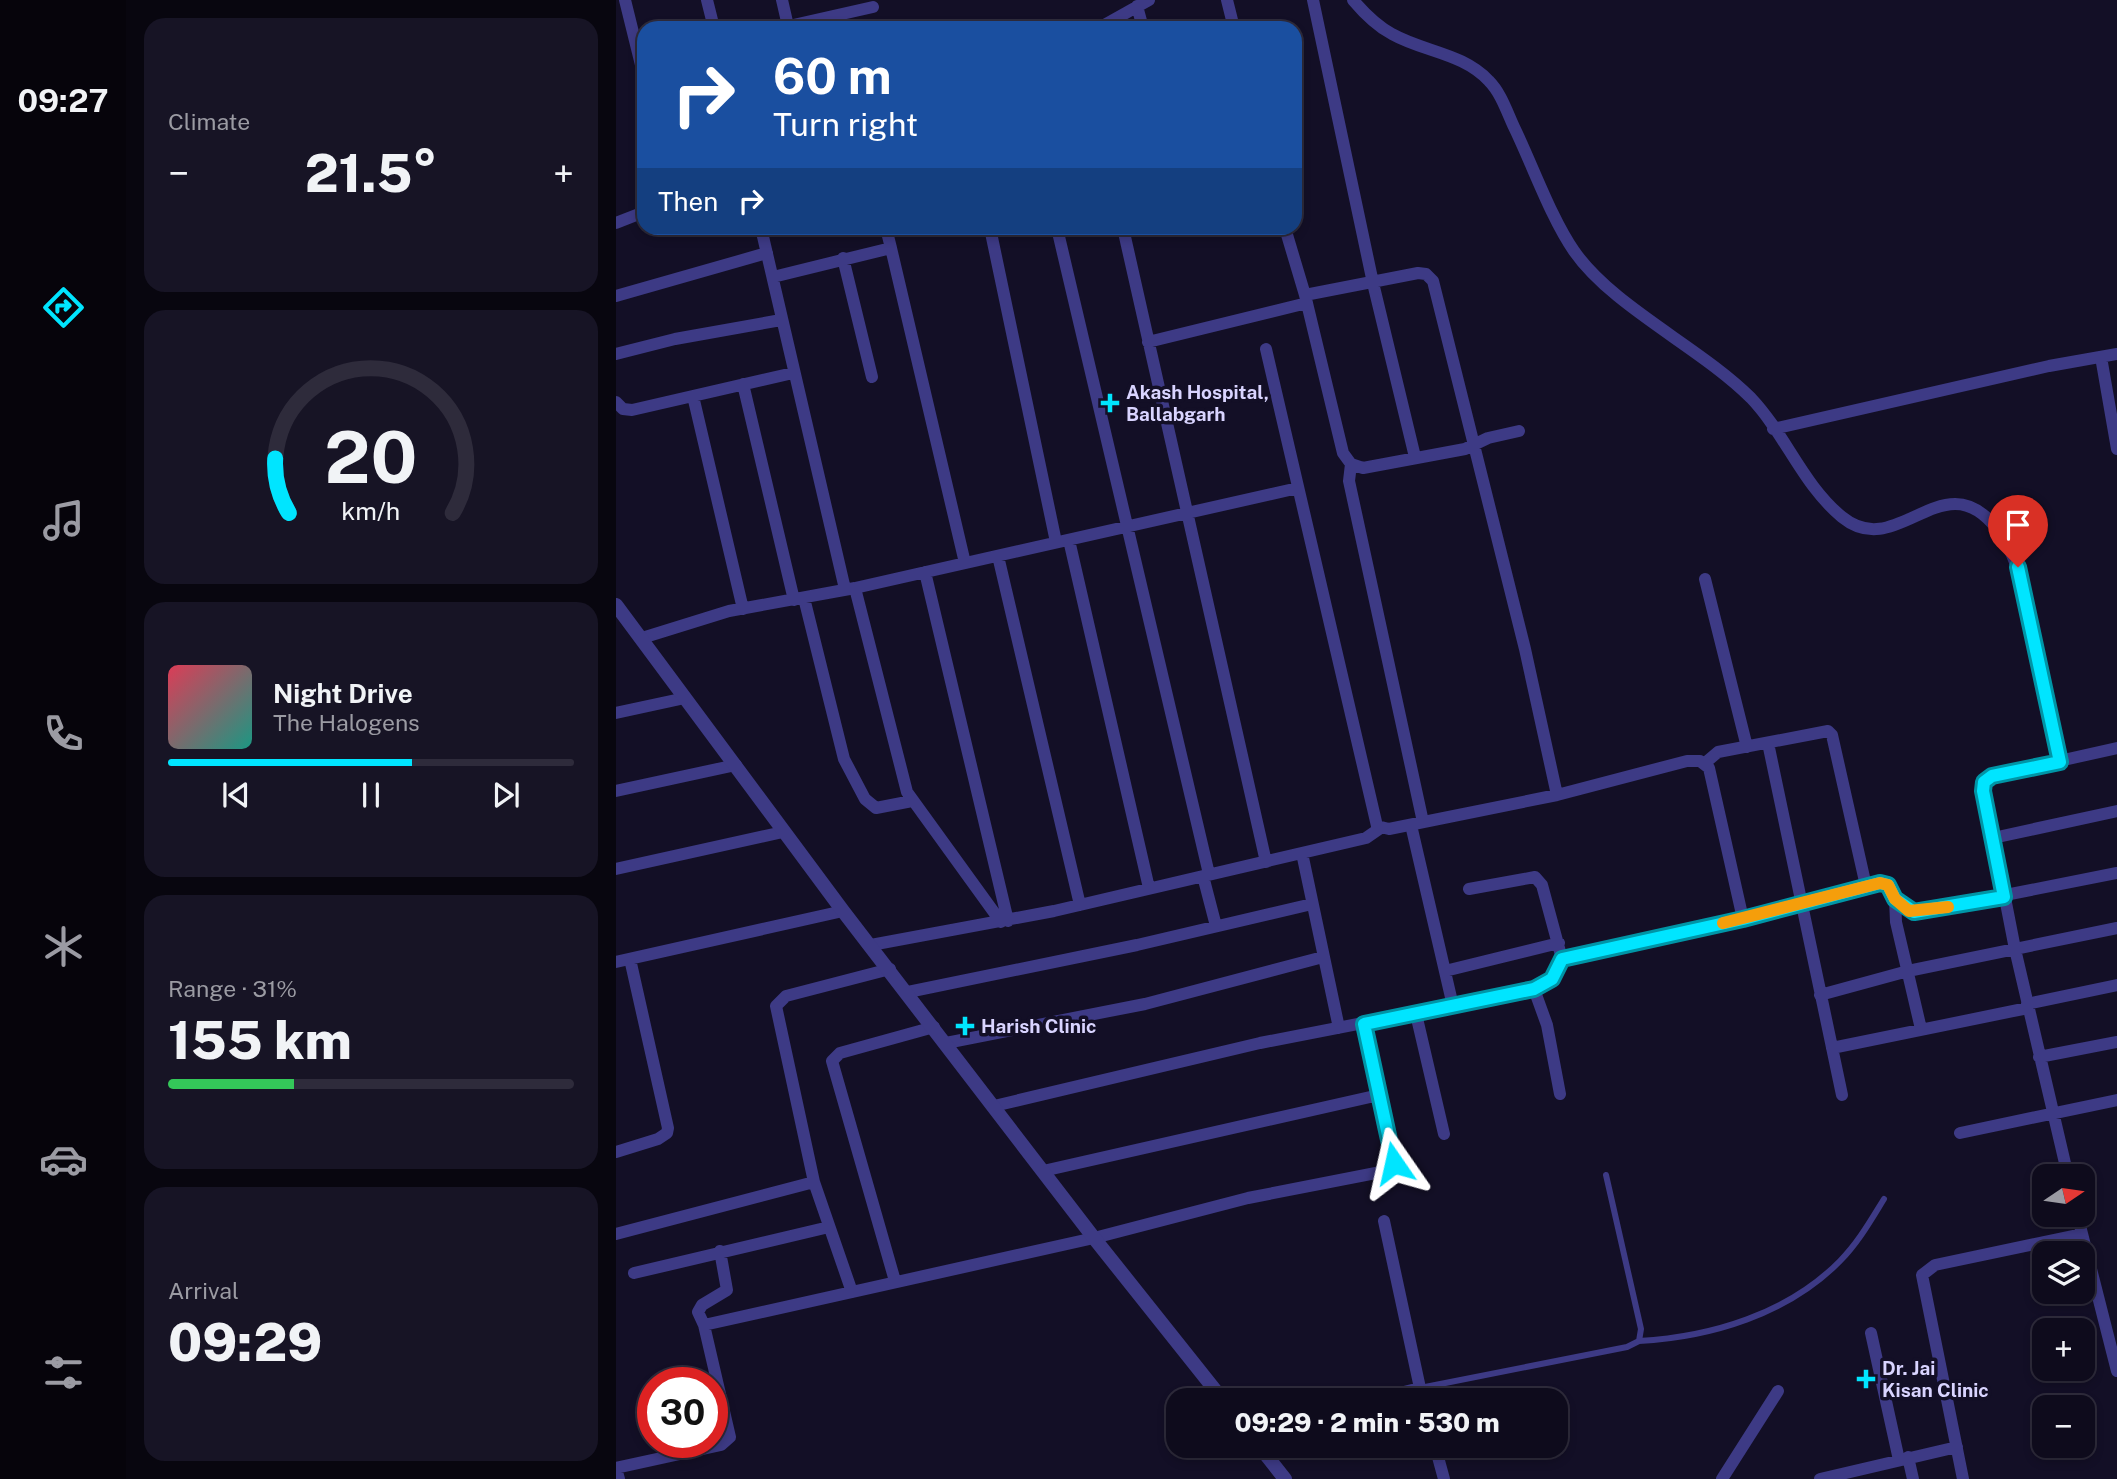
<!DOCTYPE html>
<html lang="en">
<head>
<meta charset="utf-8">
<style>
  body { margin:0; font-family:"Public Sans",sans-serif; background:#171425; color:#f1f3f6; height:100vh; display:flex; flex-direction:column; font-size:26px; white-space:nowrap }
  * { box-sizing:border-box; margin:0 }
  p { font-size:23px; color:#9b9ba3 }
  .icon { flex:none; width:38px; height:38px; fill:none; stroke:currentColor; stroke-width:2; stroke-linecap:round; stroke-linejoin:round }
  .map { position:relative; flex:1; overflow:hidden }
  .sheet { display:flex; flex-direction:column; gap:18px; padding:18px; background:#08060f; width:490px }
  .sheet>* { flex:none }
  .top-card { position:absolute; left:21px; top:21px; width:665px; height:214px; border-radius:21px; box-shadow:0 4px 10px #0003,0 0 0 2px #2e2b3b; background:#1a4fa0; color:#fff; overflow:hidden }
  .needle { width:46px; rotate:77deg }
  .buttons { position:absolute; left:1416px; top:1164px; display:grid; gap:14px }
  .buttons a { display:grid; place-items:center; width:63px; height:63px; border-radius:14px; background:#0e0b1c; box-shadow:0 4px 10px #0003,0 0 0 2px #2e2b3b; font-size:35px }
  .speed { position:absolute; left:21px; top:1367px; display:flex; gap:14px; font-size:35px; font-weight:700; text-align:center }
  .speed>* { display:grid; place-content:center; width:91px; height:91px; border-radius:50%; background:#0e0b1c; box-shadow:0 4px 10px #0003,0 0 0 2px #2e2b3b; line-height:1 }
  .speed .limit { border:10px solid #d22; background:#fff; color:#111 }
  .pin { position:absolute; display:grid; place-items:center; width:60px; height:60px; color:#fff; margin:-72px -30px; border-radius:50% 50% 50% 0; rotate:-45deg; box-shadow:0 0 7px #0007 }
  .pin .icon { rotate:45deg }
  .me { position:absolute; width:77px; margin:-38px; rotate:349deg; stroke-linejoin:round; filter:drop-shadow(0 0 5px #0008) }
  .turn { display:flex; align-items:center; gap:24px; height:147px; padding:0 21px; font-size:32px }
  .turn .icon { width:91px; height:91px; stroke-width:2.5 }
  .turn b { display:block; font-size:49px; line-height:60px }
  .then { display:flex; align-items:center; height:66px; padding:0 21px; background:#0003; gap:14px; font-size:26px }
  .big { font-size:52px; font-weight:800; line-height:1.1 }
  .sheet .tile { flex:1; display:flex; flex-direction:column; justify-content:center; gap:10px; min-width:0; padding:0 24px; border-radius:21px; background:#171425 }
  .sheet .dial { align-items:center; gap:0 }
  .dial svg { height:182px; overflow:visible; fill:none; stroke:#2e2b3b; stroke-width:7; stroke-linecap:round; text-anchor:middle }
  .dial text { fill:#f1f3f6; stroke:none }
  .song { display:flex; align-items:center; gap:21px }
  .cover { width:84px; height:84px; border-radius:10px; background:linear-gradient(135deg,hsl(350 70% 55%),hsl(170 70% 35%)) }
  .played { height:7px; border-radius:4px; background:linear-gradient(90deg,#00e5ff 60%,#2e2b3b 60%) }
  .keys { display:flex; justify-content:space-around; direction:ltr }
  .heat { display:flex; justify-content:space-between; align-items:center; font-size:38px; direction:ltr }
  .charge { height:10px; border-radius:5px; background:linear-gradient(90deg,#34c759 31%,#2e2b3b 0) }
  .trip { position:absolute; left:550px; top:1388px; width:402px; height:70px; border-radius:21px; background:#0e0b1c; box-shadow:0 4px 10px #0003,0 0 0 2px #2e2b3b; font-weight:800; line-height:70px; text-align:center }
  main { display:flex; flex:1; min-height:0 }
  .menu { display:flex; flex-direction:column; width:126px; justify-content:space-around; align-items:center; background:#06040b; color:#9b9ba3 }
  .menu .icon { width:49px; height:49px }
  .menu .current { color:#00e5ff }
  .menu b { font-size:32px; color:#f1f3f6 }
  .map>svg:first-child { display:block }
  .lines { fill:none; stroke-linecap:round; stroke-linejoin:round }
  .service { stroke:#3d3a85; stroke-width:6 }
  .minor { stroke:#3d3a85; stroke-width:12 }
  .tertiary { stroke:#3d3a85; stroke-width:14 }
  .route-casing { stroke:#0095a6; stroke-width:18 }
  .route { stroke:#00e5ff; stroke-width:12 }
  .slow { stroke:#f59e0b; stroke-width:12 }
  .poi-dot { fill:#00e5ff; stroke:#130f26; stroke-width:2.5 }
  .labels { text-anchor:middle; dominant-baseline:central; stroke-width:7; stroke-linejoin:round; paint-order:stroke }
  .poi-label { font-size:19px; font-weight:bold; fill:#d9d4ff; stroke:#130f26; text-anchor:start }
</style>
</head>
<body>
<main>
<nav class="menu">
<b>09:27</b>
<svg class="icon current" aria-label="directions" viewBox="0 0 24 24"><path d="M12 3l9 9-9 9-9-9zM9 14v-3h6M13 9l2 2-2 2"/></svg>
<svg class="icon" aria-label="music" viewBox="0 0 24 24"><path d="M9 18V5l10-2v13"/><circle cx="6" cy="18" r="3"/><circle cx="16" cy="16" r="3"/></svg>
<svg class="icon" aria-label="phone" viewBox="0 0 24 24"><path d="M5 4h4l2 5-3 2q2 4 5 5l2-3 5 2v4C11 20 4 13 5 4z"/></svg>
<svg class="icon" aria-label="climate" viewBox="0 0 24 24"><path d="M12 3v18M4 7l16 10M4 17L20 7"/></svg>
<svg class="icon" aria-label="car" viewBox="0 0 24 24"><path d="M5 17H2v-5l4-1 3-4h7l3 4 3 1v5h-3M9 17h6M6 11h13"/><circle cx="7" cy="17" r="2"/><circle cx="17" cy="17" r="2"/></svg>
<svg class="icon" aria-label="filters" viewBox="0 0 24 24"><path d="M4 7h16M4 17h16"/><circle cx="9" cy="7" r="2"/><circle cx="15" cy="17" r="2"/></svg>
</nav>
<section class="sheet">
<div class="tile"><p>Climate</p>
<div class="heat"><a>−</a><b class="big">21.5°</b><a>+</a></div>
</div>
<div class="tile dial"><svg viewBox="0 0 100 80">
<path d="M14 69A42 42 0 1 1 86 69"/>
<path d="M14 69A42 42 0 0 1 8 45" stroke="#00e5ff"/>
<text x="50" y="56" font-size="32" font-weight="700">20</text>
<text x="50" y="72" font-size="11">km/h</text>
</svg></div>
<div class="tile">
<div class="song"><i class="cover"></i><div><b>Night Drive</b><p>The Halogens</p></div></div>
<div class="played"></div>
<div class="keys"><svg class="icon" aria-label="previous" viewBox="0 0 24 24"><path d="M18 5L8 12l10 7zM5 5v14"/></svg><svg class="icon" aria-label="pause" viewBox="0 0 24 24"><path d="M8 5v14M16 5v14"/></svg><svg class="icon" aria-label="next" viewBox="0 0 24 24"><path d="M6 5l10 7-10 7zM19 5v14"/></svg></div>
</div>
<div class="tile"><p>Range · 31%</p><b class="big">155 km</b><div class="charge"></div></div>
<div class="tile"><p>Arrival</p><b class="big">09:29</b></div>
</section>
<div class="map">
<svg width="1501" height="1479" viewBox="0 0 1501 1479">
  <rect width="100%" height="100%" fill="#130f26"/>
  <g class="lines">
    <path class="service" d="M1023 1341C1095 1337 1172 1314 1224 1261 1242 1243 1255 1220 1268 1199
      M804 1388 1011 1347 1023 1341 1025 1329 990 1175"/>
    <path class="minor" d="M9 0 28 77
      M91 0 98 28
      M166 0 172 26
      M611 0 618 28
      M697 0 757 283 799 457
      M737 0C748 13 761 26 776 34 808 52 847 53 873 81 885 93 891 112 898 127 916 164 935 218 958 251 997 307 1084 347 1135 398 1170 435 1186 484 1226 517 1282 563 1327 459 1381 529 1410 568 1414 620 1423 666 1430 698 1437 730 1444 762
      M521 6 527 28
      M164 28 257 7
      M483 28 533 0
      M0 223 28 212
      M145 228 229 589
      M270 228 275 248
      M374 228 440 542
      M441 228 593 874
      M507 228 650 862
      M669 228 689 295 727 453 735 464 747 468 849 449 872 438 903 431
      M227 258 256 377
      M157 277 275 248 349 563
      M689 295 802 273 810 274 817 281 909 649 941 795
      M0 296 151 253
      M532 342 691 303
      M650 349 761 826 773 829 941 795 1071 761H1084L1093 768 1127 919
      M0 354 59 339 165 320
      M1485 357 1501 449
      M127 384 178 600
      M77 396 127 609
      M0 402 7 409 16 410 177 373
      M1157 429 1433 366 1501 354
      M735 464 733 481 807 822
      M453 540 533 888
      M382 556 464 905
      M309 572 392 921
      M1089 579 1131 747
      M239 588 291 792 385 922
      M188 598 228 759 249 799 260 808 296 801
      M26 638 113 611 239 588 682 488
      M0 713 69 698
      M1152 743 1226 1095
      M1089 763 1102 752 1212 731 1216 735 1250 886
      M0 791 120 765
      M795 825 837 1006
      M1377 838 1501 811
      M686 853 723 1028
      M0 869 167 832
      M587 876 600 926
      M853 889 919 877 926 885 946 959
      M1279 899 1280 922 1305 1029
      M255 945 438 911 750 838 763 829
      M0 962 227 911
      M829 971 943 943
      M918 989 931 1025 944 1094
      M292 992 521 945 696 904
      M1204 995 1292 971 1501 928
      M1411 1004 1501 985
      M800 1014 828 1134
      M330 1043 529 1004 707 957
      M1216 1048 1412 1008
      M1423 1057 1501 1042
      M378 1106 644 1043 901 993 936 979 946 959 1127 919 1264 883 1272 885 1279 899 1298 913 1501 873
      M1344 1133 1501 1100
      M0 1152 42 1139 51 1133 52 1128 14 959
      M427 1171 763 1095
      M1452 1176 1399 949 1367 785 1376 776 1501 748
      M1461 1214 1501 1371
      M0 1234 198 1182
      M18 1273 213 1227
      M279 1281 216 1061 224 1053 318 1027
      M236 1292 198 1182 160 1006 170 996 274 969
      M88 1325 478 1238 632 1198 770 1171 778 1163 748 1024
      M1255 1333 1283 1460
      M756 1400 804 1388 768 1221
      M819 1446 828 1479
      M1292 1457 1297 1479
      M3 1479 0 1468 105 1445 114 1437 88 1325 82 1312 86 1305 111 1290 104 1251
      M1106 1479 1162 1391
      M1204 1479 1341 1447
      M1347 1479 1306 1275 1319 1265 1466 1234"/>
    <path class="tertiary" d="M0 605 227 911 478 1238 607 1400
      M643 1446 669 1479"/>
  </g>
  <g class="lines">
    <defs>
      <path id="route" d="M778 1163 748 1024 918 989 936 979 946 959 1127 919 1264 883 1272 885 1279 899 1298 912 1388 897 1367 791 1368 782 1376 776 1444 762 1402 567"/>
    </defs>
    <use href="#route" class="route-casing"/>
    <use href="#route" class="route"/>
    <path class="slow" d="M1107 923 1264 883 1272 885 1279 899 1293 911 1332 907"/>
  </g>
  <g class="poi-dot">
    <path d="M490.5 392.5h7v7h7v7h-7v7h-7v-7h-7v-7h7z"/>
    <path d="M345.5 1015.5h7v7h7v7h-7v7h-7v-7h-7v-7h7z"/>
    <path d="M1246.5 1368.5h7v7h7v7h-7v7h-7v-7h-7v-7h7z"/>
  </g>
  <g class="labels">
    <g class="poi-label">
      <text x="510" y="392">Akash Hospital,<tspan x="510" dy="22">Ballabgarh</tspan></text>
      <text x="365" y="1026">Harish Clinic</text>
      <text x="1266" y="1368">Dr. Jai<tspan x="1266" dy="22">Kisan Clinic</tspan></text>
    </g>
  </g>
</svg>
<div class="buttons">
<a><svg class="needle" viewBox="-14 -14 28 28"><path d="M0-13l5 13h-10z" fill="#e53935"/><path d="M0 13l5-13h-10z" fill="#9b9ba3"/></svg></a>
<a><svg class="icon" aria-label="layers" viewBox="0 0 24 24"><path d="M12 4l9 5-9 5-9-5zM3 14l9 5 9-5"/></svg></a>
<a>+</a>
<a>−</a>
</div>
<div class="speed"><div class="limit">30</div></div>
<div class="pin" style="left:1402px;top:567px;background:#d93025"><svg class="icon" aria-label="arrive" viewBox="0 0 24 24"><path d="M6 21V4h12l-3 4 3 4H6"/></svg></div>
<svg class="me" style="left:778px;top:1163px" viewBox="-20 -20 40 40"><path d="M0-17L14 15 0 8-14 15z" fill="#00e5ff" stroke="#fff" stroke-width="4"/></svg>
<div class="trip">09:29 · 2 min · 530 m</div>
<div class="top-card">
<div class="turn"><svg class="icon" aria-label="right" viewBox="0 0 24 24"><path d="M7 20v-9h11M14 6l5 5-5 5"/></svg><div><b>60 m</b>Turn right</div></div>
<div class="then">Then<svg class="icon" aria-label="right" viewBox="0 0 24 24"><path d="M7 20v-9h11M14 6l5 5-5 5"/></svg></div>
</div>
</div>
</main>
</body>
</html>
